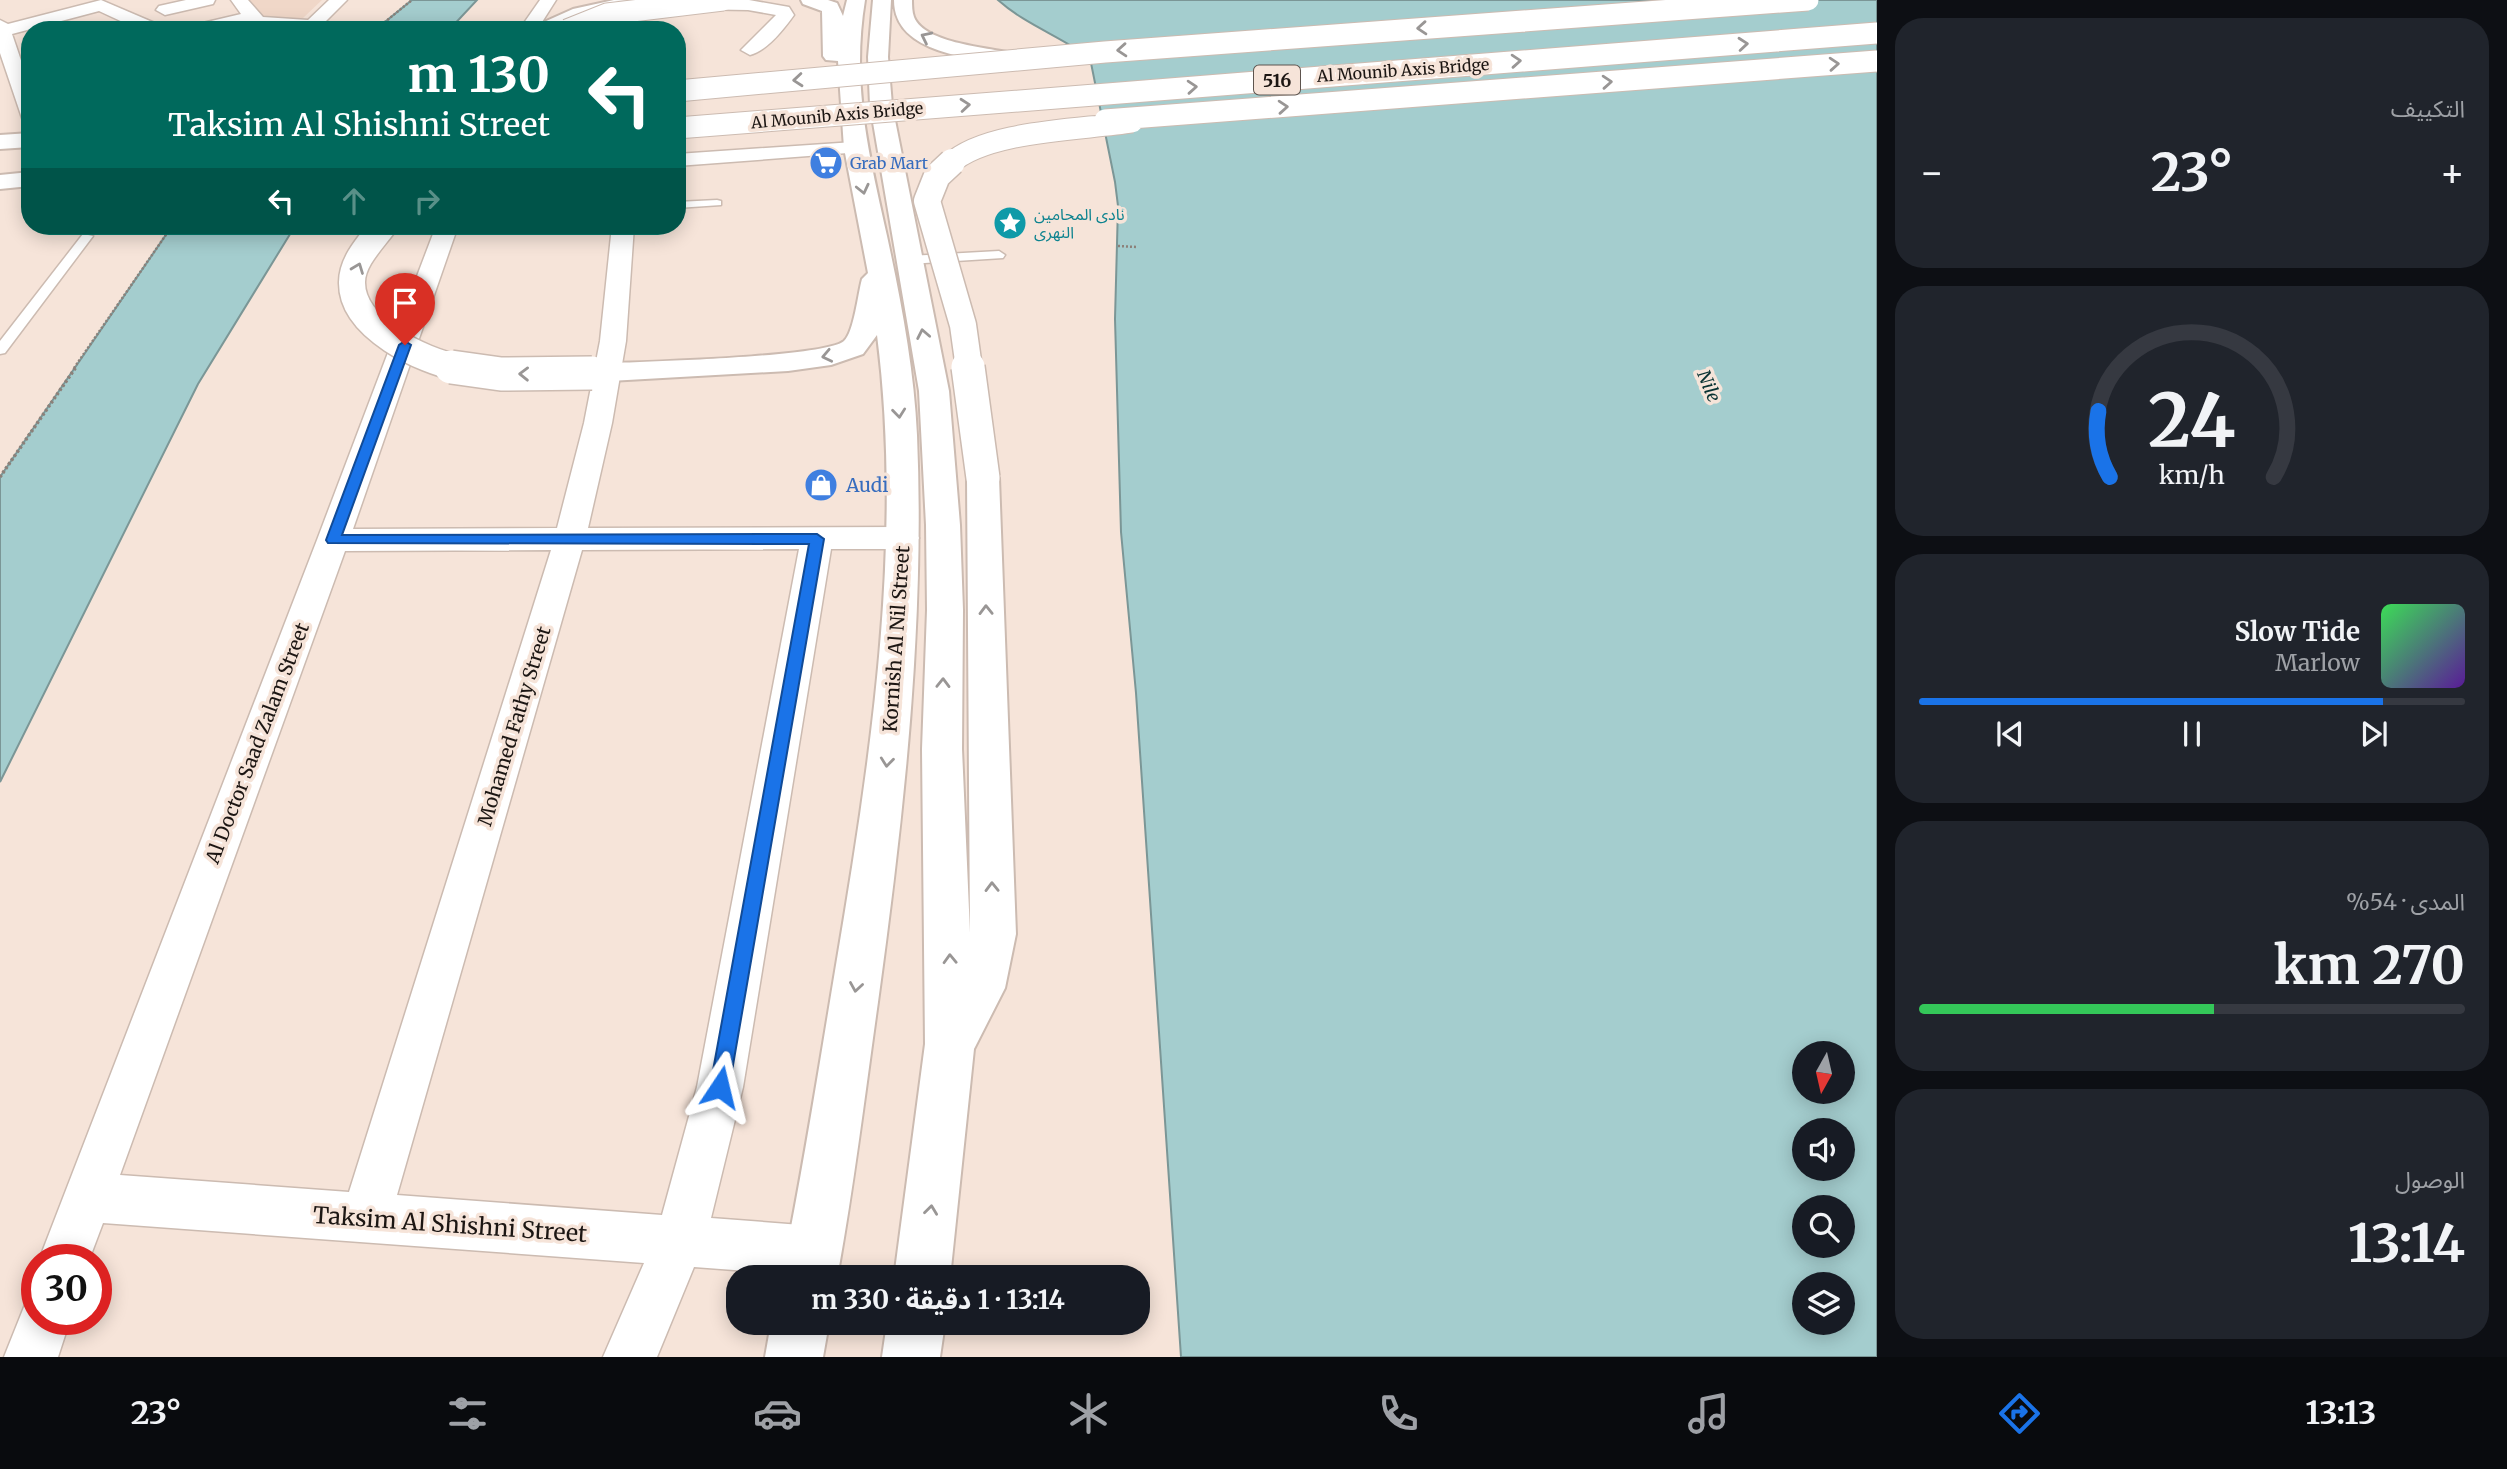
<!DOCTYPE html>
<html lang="ar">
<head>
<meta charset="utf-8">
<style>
  body { margin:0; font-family:Merriweather,"Noto Sans Arabic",serif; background:#20242c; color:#f1f3f6; direction:rtl; height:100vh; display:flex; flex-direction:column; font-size:26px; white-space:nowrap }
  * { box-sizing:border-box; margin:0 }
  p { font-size:23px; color:#9ea1a6 }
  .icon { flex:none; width:38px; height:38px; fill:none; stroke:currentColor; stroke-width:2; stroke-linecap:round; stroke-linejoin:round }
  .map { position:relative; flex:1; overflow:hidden; direction:ltr }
  .panel { display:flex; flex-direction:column; gap:18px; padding:18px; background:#0d0f14; width:630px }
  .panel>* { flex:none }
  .guide { position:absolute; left:21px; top:21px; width:665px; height:214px; border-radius:28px; box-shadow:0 4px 18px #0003; direction:rtl; background:#00695c; color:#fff; overflow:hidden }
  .needle { width:46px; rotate:188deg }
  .tools { position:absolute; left:1792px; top:1041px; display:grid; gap:14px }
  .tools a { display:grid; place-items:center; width:63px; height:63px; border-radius:50%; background:#171b24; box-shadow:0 4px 18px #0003; font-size:35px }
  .speed { position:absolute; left:21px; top:1244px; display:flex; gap:14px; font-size:35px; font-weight:700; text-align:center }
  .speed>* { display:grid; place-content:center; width:91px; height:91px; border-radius:50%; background:#171b24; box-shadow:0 4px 18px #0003; line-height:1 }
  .speed .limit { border:10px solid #d22; background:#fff; color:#111 }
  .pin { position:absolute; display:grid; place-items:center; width:60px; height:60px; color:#fff; margin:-72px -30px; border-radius:50% 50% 50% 0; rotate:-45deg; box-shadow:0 0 7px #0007 }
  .pin .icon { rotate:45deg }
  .me { position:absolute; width:77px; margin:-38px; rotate:10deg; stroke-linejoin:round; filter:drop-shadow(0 0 5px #0008) }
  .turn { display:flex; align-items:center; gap:24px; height:147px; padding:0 21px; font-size:32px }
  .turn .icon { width:91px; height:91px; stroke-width:2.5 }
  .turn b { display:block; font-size:49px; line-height:60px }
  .lanes { display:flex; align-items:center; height:66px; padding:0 21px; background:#0003; justify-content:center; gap:35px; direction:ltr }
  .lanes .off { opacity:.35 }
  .big { font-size:52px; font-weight:700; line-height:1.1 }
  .panel .tile { flex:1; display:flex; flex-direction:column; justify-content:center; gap:10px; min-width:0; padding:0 24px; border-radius:28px; background:#20242c }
  .panel .dial { align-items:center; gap:0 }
  .dial svg { height:182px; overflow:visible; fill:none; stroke:#363941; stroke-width:7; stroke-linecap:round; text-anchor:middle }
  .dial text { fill:#f1f3f6; stroke:none }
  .song { display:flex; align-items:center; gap:21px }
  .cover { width:84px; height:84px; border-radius:10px; background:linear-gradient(135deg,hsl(130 70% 55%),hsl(270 70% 35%)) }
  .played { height:7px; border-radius:4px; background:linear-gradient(90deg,#1a73e8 85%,#363941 85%) }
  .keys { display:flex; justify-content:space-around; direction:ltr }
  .heat { display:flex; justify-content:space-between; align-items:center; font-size:38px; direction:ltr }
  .charge { height:10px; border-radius:5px; background:linear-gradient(90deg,#34c759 54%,#363941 0) }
  .trip { position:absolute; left:726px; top:1265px; width:424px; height:70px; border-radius:28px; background:#171b24; box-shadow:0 4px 18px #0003; font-weight:700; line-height:70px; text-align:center; direction:rtl }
  .tab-bar { display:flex; height:112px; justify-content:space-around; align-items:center; background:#090b0e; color:#9ea1a6 }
  .tab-bar .icon { width:49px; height:49px }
  .tab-bar .selected { color:#1a73e8 }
  .tab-bar b { font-size:32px; color:#f1f3f6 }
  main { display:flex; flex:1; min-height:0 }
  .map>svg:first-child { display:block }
  .built { fill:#f0d7c8 }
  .water { fill:#a4cdce; stroke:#7b9696; stroke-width:2; fill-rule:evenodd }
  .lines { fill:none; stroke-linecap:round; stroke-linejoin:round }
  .lane-casing { stroke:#ccbbb1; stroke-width:3 }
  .street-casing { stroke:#ccbbb1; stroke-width:3 }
  .highway-casing { stroke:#ccbbb1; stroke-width:4 }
  .path-far1 { stroke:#8c8079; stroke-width:2.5; stroke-dasharray:2 2; stroke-linecap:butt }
  .path { stroke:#8c8079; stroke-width:3.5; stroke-dasharray:2.5 2.5; stroke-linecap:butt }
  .lane { fill:#fff; fill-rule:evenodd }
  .street { fill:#fff; fill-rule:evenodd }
  .highway { fill:#fff; fill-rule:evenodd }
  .highway-bridge-far2-casing { stroke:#ccbbb1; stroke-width:23; stroke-linecap:butt }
  .highway-bridge-far1-casing { stroke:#ccbbb1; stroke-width:29; stroke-linecap:butt }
  .highway-bridge-casing { stroke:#ccbbb1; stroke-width:36; stroke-linecap:butt }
  .highway-bridge-far2 { stroke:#fff; stroke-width:21 }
  .highway-bridge-far1 { stroke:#fff; stroke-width:26 }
  .highway-bridge { stroke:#fff; stroke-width:33 }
  .oneway { stroke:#999695 }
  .route { fill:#1a73e8; stroke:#114b97; stroke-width:2 }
  .labels { text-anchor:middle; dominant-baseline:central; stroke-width:7; stroke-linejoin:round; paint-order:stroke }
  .far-street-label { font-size:16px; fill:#1c1613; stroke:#f6e4d9 }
  .far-shop-label { font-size:16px; fill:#366cbe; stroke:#f6e4d9; text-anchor:start }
  .far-culture-label { font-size:16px; fill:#0d838f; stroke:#f6e4d9; text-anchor:start }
  .shield { fill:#f6e4d9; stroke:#5d544e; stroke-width:2 }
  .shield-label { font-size:18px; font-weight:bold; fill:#1c1613 }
  .far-water-label { font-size:18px; font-style:italic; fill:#083233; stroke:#f6e4d9 }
  .shop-label { font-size:19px; fill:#366cbe; stroke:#f6e4d9; text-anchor:start }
  .street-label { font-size:19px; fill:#1c1613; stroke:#f6e4d9 }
  .near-street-label { font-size:23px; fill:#1c1613; stroke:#f6e4d9 }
</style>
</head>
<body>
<main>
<section class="panel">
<div class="tile"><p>التكييف</p>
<div class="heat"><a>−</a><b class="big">23°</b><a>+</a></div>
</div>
<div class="tile dial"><svg viewBox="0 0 100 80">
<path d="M14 69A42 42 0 1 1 86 69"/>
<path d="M14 69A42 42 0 0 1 9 40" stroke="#1a73e8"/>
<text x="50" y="56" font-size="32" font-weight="700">24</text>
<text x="50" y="72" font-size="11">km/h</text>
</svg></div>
<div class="tile">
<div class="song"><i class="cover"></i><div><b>Slow Tide</b><p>Marlow</p></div></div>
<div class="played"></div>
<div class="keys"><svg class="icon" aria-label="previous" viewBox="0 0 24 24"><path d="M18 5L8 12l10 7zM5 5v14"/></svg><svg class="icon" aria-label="pause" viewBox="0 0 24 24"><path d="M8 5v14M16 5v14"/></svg><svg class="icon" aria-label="next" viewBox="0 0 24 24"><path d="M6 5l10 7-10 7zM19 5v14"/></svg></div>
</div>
<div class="tile"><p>المدى · 54%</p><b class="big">270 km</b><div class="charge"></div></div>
<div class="tile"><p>الوصول</p><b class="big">13:14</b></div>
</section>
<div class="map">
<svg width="1877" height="1357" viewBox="0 0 1877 1357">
  <rect width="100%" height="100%" fill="#f6e4d9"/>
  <path class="built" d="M247 0H322L303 18H264Z"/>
  <path class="water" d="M412 0H477L449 30H375Z
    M998 0H1877V1357H1181L1136 693 1121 532 1115 319 1118 206 1115 182 1090 58C1060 36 1026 25 998 0ZM1804 1054H1843V1092H1804ZM1804 1130H1843V1169H1804ZM1804 1208H1843V1246H1804ZM1804 1284H1843V1323H1804Z
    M172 226H295L198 384 0 782V477Z"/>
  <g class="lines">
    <defs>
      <path id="lane" d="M717 200 721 201V205L677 208V202Z
        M83 234 93 236 5 353 0 354V341Z
        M999 251 1005 255 1003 258 909 264 903 260 909 256Z"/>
      <path id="street" d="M101 0 157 24 160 28 140 30 99 11 12 34 30 87V123L23 121 0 53V20L8 24Z
        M186 0H215L213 4 165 15 156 10 159 6Z
        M231 0H248L263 17 308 20 329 0H347L317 30 260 27 248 22 218 30H187L190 26 241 14Z
        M540 0H556L537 30H519Z
        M683 0H749L789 7 794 15C784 29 767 51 750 55L741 50 776 15 748 10 687 9 679 4Z
        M854 142 861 144 864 148 861 152 677 166V154Z
        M436 226H458L353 529 557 528 584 423 600 341 612 226H634L626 341 612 423 588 528 903 527 914 530 919 538 914 546 903 549H831L743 1087 711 1218 814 1226 832 1233 839 1251 832 1269 814 1276 694 1267 657 1357H603L644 1263 103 1223 89 1260H39L317 540ZM799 549 697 1087 662 1215 397 1195 582 550ZM551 550 349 1192 120 1175 345 551Z
        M37 1297V1320H70L58 1357H4L26 1302Z"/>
      <path id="highway" d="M614 0 645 1 643 5 586 17 559 30H532L535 26 573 9Z
        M801 0H828L837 3 843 16 847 0H865C851 85 869 154 887 236 901 301 914 368 917 435 925 625 904 813 878 1002 865 1094 854 1186 837 1278H781C802 1176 818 1073 835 971 870 763 904 546 877 335L863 354 831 365 788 371 592 382 582 379 577 373 582 367 592 364C631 362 824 358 844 341 854 332 858 293 862 279L868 273 844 148 838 61 826 60 823 56 822 11 803 4Z
        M873 0H891L888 57 892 105 949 391 960 525 963 610 962 749 970 933 967 478 971 470 983 467 995 470 999 478 1016 934 1005 988 974 1049 950 1278H894L925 1044 922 749 927 610 926 525 919 391 870 105 868 57Z
        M894 0H912C912 5 912 12 914 17 925 45 996 48 1022 55L1025 59 1022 63 1015 65C974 58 894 55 894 0Z
        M30 133V147L0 149V135Z
        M30 172V186L0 189V175Z
        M771 1323H829L823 1357H765Z
        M887 1323H945L940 1357H882Z"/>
    </defs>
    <use href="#lane" class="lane-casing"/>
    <use href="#street" class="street-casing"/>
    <use href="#highway" class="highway-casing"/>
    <path class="path-far1" d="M375 30 412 0
      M1118 246 1137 247
      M74 368 172 226"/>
    <path class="path" d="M0 477 76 367"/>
    <use href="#lane" class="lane"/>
    <use href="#street" class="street"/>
    <use href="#highway" class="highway"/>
    <defs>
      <path id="highway-bridge-far2" d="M567 30 607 14 723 0
        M677 91 1105 52 1808 0
        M1105 120 1877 61
        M677 128 1877 33
        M950 164C986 130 1083 130 1132 122"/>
      <path id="highway-bridge-far1" d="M952 162 937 176 927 201 963 325 969 368
        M383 226C371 242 352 261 352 282 351 328 423 361 459 368"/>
      <path id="highway-bridge" d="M451 367 501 374 592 373
        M968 367 983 478"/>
    </defs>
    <use href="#highway-bridge-far2" class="highway-bridge-far2-casing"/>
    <use href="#highway-bridge-far1" class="highway-bridge-far1-casing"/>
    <use href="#highway-bridge" class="highway-bridge-casing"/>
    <use href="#highway-bridge-far2" class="highway-bridge-far2"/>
    <use href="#highway-bridge-far1" class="highway-bridge-far1"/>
    <use href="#highway-bridge" class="highway-bridge"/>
  </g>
  <defs><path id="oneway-chevron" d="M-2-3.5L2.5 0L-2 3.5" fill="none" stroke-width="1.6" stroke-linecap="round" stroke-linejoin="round" transform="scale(1.75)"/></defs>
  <g class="oneway">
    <use href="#oneway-chevron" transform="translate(1422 28) rotate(176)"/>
    <use href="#oneway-chevron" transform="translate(926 37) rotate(-154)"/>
    <use href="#oneway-chevron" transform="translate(1743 44) rotate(-5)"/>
    <use href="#oneway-chevron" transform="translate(1122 50) rotate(176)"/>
    <use href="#oneway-chevron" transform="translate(1516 61) rotate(-4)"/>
    <use href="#oneway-chevron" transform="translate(1834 64) rotate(-4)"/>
    <use href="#oneway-chevron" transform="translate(798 80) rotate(175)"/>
    <use href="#oneway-chevron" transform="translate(1607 82) rotate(-4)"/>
    <use href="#oneway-chevron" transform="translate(1192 87) rotate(-4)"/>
    <use href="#oneway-chevron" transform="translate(965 105) rotate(-5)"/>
    <use href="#oneway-chevron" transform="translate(1283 107) rotate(-4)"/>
    <use href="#oneway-chevron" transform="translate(863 189) rotate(77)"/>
    <use href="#oneway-chevron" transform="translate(358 268) rotate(-69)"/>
    <use href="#oneway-chevron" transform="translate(923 334) rotate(-101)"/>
    <use href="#oneway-chevron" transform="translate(827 356) rotate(168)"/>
    <use href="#oneway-chevron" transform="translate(524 374) rotate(-179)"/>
    <use href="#oneway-chevron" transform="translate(899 413) rotate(84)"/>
    <use href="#oneway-chevron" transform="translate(986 610) rotate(-91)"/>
    <use href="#oneway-chevron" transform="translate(943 683) rotate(-89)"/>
    <use href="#oneway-chevron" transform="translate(887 762) rotate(96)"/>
    <use href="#oneway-chevron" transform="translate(992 887) rotate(-91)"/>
    <use href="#oneway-chevron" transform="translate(950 959) rotate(-92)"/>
    <use href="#oneway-chevron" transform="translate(856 987) rotate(99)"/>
    <use href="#oneway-chevron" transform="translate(931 1210) rotate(-83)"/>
  </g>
  <path class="route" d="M405 341 411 345 342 535 817 534 824 539 728 1094 720 1097 713 1094 710 1087 809 544 328 543 326 540 399 345Z"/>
  <defs>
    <symbol id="supermarket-disc" viewBox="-11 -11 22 22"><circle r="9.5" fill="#3f7fe0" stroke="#f6e4d9"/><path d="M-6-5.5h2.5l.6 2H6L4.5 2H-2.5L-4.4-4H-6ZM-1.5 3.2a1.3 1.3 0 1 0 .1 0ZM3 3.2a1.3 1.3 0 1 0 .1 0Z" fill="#fff"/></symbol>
    <symbol id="sight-disc" viewBox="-11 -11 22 22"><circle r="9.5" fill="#0f9aa8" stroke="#f6e4d9"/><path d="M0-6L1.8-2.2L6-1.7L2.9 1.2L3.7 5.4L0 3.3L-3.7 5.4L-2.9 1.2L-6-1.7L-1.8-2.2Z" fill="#fff"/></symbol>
    <symbol id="shop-disc" viewBox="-11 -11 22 22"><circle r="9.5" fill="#3f7fe0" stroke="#f6e4d9"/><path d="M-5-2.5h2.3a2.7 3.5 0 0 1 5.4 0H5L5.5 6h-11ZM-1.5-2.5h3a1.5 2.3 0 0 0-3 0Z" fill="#fff"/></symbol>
  </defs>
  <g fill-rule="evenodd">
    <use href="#supermarket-disc" x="807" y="144" width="38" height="38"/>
    <use href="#sight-disc" x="991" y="204" width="38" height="38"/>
    <use href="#shop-disc" x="802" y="466" width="38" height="38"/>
  </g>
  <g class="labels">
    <g class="far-street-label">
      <text transform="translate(1403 70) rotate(-4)">Al Mounib Axis Bridge</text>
      <text transform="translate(837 115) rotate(-5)">Al Mounib Axis Bridge</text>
    </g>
    <g class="far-shop-label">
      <text x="850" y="163">Grab Mart</text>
    </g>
    <g class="far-culture-label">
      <text x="1034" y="214">نادى المحامين<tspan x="1034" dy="18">النهرى</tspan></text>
    </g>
    <rect class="shield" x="1254" y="65.5" width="46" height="29" rx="5"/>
    <g class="shield-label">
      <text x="1277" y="80">516</text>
    </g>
    <g class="far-water-label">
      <text transform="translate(1709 386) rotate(67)">Nile</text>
    </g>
    <g class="shop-label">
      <text x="846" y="485">Audi</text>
    </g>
    <g class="street-label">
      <text transform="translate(896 639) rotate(-86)">Kornish Al Nil Street</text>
      <text transform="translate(514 726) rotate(-73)">Mohamed Fathy Street</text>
      <text transform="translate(257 743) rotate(-69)">Al Doctor Saad Zalam Street</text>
    </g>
    <g class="near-street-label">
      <text transform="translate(450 1224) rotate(4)">Taksim Al Shishni Street</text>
    </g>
  </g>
</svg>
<div class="tools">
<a><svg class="needle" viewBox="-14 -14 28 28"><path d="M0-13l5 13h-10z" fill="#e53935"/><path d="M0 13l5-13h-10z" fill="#9ea1a6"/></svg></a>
<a><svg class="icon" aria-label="sound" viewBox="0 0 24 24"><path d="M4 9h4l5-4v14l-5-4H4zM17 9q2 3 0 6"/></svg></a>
<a><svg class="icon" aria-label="search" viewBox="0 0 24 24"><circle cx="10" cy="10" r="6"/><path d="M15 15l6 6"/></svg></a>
<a><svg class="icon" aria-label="layers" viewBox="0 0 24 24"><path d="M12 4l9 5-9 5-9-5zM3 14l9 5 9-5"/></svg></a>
</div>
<div class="speed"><div class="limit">30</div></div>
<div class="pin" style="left:405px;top:345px;background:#d93025"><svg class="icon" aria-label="arrive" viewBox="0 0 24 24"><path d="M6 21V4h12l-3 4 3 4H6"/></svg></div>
<svg class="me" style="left:720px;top:1087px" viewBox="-20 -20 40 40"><path d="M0-17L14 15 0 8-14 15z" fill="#1a73e8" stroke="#fff" stroke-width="4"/></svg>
<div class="trip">13:14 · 1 دقيقة · 330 m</div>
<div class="guide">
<div class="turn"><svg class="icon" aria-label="left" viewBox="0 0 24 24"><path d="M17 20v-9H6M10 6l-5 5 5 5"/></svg><div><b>130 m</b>Taksim Al Shishni Street</div></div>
<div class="lanes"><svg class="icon" aria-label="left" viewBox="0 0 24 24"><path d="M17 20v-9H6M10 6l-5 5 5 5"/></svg><svg class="icon off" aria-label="ahead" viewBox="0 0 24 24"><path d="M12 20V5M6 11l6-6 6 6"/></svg><svg class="icon off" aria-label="right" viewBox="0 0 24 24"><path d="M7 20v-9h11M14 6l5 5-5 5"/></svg></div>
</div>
</div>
</main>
<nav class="tab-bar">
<b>13:13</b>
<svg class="icon selected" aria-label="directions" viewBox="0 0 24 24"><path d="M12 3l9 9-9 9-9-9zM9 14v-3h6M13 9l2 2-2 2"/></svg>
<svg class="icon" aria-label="music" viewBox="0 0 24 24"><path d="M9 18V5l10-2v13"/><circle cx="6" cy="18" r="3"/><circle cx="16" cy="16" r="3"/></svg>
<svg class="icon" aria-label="phone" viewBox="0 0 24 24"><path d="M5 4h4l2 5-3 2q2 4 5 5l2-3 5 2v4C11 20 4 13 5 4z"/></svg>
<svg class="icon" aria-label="climate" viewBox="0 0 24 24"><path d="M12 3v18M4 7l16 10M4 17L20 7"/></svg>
<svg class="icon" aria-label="car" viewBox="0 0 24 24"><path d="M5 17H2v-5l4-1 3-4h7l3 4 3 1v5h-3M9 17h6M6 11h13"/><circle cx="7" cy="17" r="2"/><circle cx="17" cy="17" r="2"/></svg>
<svg class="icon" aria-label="filters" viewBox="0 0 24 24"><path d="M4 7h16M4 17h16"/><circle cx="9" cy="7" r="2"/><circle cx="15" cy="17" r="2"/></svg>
<b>23°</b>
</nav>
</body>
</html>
